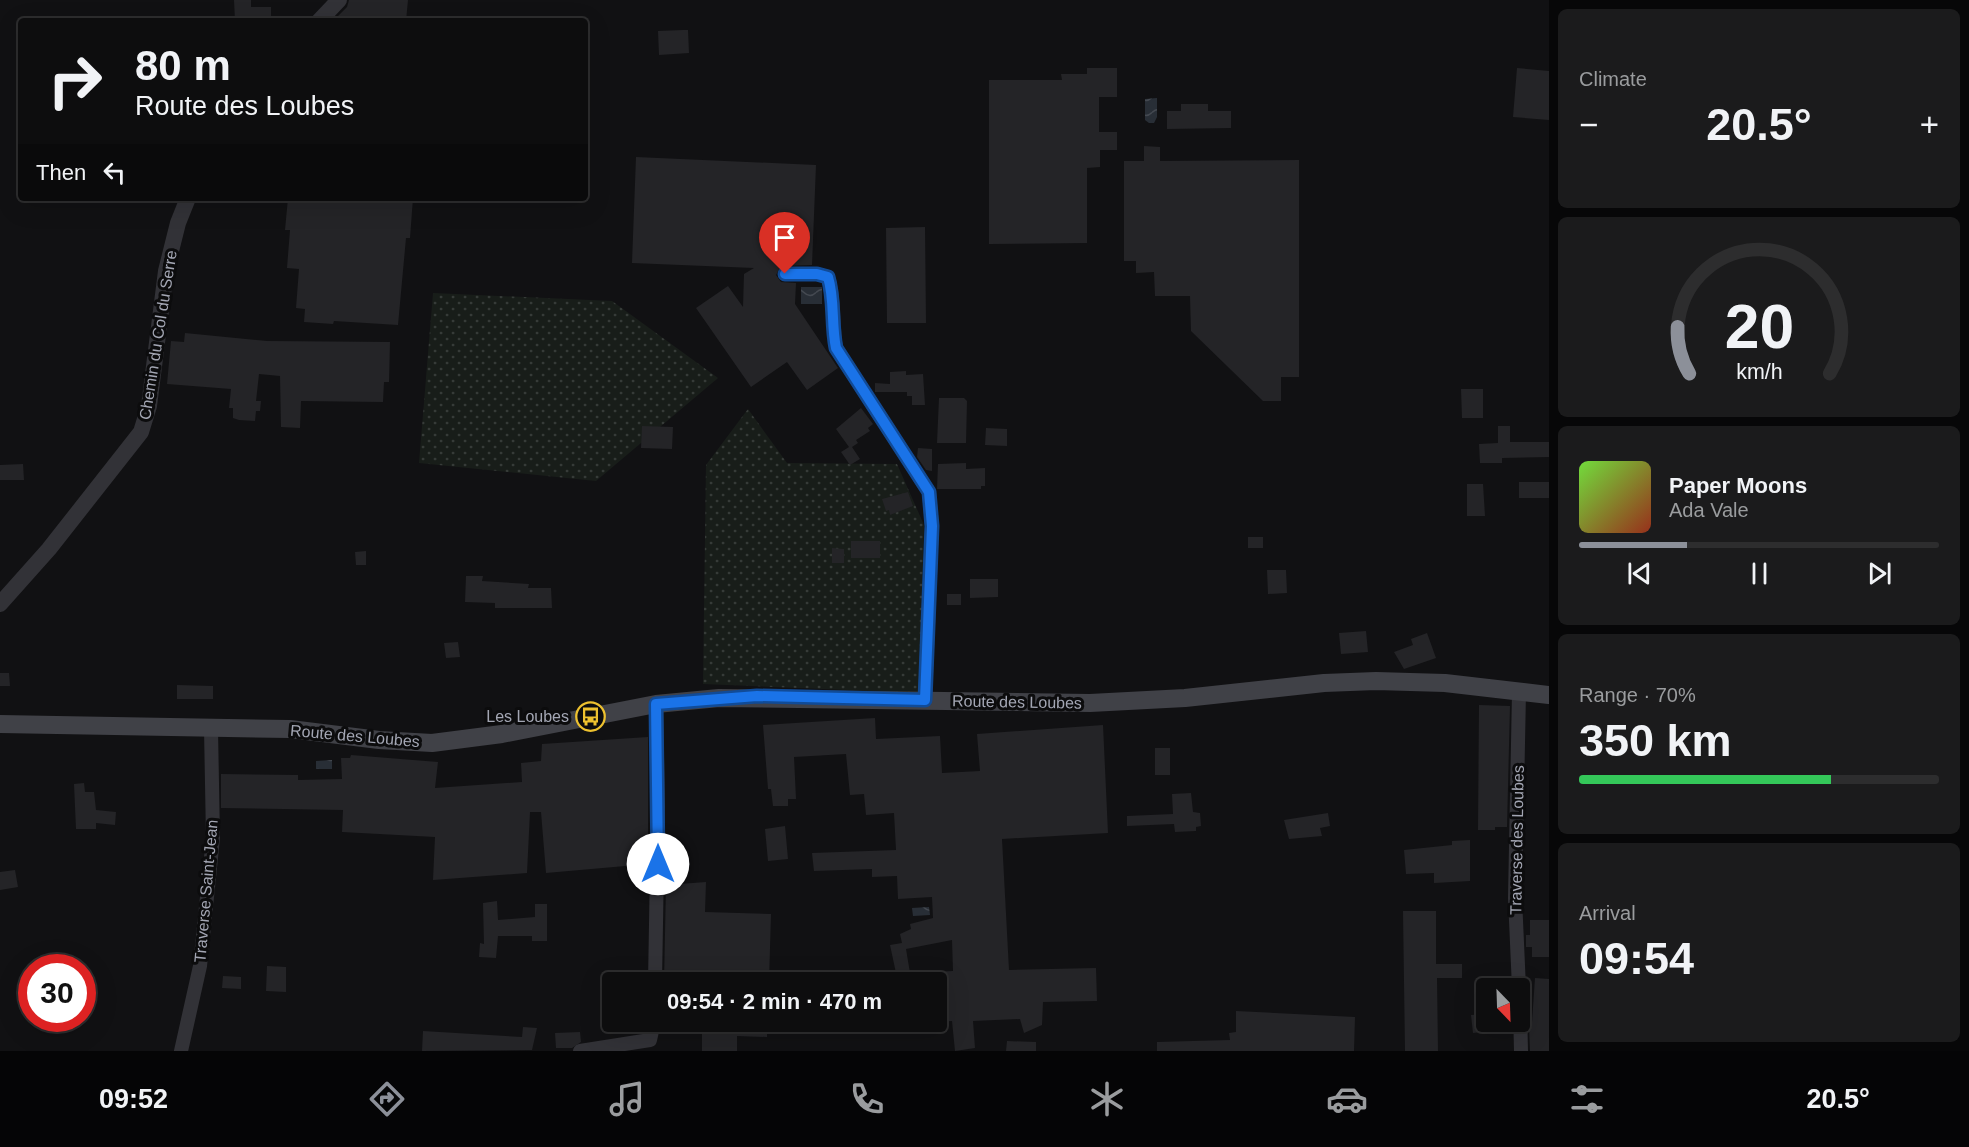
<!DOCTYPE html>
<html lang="en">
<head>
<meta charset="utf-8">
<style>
  body { margin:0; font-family:Arial,sans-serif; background:#1b1b1c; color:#f1f3f6; height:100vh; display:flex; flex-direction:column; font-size:22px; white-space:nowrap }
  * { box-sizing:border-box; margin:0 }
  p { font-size:20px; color:#9a9c9e }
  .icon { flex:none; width:33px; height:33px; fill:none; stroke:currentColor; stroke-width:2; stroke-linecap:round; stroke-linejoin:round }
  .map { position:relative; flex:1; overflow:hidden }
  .drawer { display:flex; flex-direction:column; gap:9px; padding:9px; background:#070708; width:420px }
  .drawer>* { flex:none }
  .top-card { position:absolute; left:18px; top:18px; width:570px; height:183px; border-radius:6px; box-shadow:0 6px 24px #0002,0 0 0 2px #2d2d2e; background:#0d0d0e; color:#f1f3f6; overflow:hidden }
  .needle { width:39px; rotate:157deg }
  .controls { position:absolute; left:1476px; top:978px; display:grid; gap:12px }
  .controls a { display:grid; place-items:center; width:54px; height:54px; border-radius:6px; background:#0d0d0e; box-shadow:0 6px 24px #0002,0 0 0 2px #2d2d2e; font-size:30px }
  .speed { position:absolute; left:18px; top:954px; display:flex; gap:12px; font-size:30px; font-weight:700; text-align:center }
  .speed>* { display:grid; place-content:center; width:78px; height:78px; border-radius:50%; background:#0d0d0e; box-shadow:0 6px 24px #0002,0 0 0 2px #2d2d2e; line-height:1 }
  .speed .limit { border:9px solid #d22; background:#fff; color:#111 }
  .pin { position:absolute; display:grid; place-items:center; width:51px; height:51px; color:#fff; margin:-62px -26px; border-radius:50% 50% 50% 0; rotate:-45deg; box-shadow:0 0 6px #0007 }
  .pin .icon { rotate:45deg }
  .me { position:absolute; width:66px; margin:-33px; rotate:0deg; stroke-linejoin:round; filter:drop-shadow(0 0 4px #0008) }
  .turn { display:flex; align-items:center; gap:21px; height:126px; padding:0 18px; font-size:27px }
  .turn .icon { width:78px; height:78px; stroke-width:2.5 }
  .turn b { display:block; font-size:42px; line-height:51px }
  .then { display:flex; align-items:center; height:57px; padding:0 18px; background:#0003; gap:12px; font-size:22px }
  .big { font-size:45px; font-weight:600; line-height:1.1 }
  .drawer .tile { flex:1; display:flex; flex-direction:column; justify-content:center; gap:9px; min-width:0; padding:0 21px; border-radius:9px; background:#1b1b1c }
  .drawer .dial { align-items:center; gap:0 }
  .dial svg { height:156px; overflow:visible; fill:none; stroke:#2d2d2e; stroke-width:7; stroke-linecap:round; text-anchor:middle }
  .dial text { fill:#f1f3f6; stroke:none }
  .song { display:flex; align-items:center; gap:18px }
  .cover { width:72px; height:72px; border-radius:9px; background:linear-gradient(135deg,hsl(100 70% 55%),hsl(10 70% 35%)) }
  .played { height:6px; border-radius:3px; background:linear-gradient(90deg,#8c9099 30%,#2d2d2e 30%) }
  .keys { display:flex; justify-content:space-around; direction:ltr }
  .heat { display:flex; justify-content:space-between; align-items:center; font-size:33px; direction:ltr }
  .charge { height:9px; border-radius:4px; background:linear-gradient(90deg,#34c759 70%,#2d2d2e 0) }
  .trip { position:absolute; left:602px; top:972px; width:345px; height:60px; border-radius:6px; background:#0d0d0e; box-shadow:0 6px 24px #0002,0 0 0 2px #2d2d2e; font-weight:600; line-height:60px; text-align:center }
  .dock { display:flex; height:96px; justify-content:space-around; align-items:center; background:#050506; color:#9a9c9e }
  .dock .icon { width:42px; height:42px }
  .dock .active { color:#8c9099 }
  .dock b { font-size:27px; color:#f1f3f6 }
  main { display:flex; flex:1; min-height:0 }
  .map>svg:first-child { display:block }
  .grass { fill:url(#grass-dots) }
  .water { fill:url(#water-waves) }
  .building { fill:#242427; fill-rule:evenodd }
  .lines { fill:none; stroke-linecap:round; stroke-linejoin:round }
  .minor { stroke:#323237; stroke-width:14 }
  .tertiary { stroke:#323237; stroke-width:16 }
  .secondary { stroke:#404147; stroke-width:18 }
  .route-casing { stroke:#114b97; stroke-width:15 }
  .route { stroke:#1a73e8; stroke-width:10 }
  .labels { text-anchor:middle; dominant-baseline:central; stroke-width:6; stroke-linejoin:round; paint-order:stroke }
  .street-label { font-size:16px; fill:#a3a6b3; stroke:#0c0c0d }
  .poi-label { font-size:16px; fill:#a3a6b3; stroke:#0c0c0d; text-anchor:end }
</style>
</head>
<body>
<main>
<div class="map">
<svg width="1549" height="1051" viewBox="0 0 1549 1051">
  <defs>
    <pattern id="grass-dots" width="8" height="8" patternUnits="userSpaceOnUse" patternTransform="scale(1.5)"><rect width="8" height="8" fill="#181d19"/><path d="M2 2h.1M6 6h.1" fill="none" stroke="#363b38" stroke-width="1.8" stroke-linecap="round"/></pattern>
    <pattern id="water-waves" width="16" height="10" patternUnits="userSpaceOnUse" patternTransform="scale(1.5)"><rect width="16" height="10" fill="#282e36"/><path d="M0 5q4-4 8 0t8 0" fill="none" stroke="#444951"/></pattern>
  </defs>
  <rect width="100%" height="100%" fill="#111113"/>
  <path class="grass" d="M433 293 612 301 718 378 596 481 419 463Z
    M748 409 787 463 897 464 924 525 920 693 703 684 706 465Z"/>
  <path class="water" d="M1157 98V117L1154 123H1149L1145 120V99Z
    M801 287H822V304H801Z
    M332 760V769H316V761Z
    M929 907 930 915 913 916 912 908Z"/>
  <path class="building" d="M234 0H251V7H271V21H235Z
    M349 0H408L406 21H333L347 7Z
    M683 30H688L689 53 659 55 658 31Z
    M1087 68H1117V97H1099V132H1117V150H1100V167L1087 168V243L989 244V80H1062L1061 74H1087Z
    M1517 68 1549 71V120L1513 117Z
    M1181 104H1208V111H1231V128L1167 129V111H1181Z
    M1144 146 1160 147V161L1299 160V377H1281V401H1263L1191 331 1190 296H1155L1154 272 1136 273V261H1124V161H1144Z
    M636 157 816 165 812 265 781 266 776 275 781 282 796 283 795 304 838 368 807 390 787 362 751 387 696 308 728 286 743 307 744 274 754 268 632 263Z
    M288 198H413L410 238H406L398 325 334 321 333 324 304 322 305 309 296 308 299 269 287 268 290 230H285Z
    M925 227 926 323H887L886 228Z
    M185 333 267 341 390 342 389 382H384L383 402 301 401 300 428 281 427 280 376 259 374 256 401H261L260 411H256L255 421 239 420 233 418V408H229L231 389 167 384 171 341 184 342Z
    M906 371V375L923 374 925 405H912V396H907V392H875V383L890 384V372Z
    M1461 389H1483V418H1462Z
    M939 398H964L967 401 966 443H937Z
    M861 408 873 424 868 428 870 431 856 440 858 443 852 447 860 459 850 465 841 452 849 447 836 429Z
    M642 426 673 427 672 449 641 448Z
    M1498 426H1510V442H1549V457L1502 458V463H1480L1479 444 1498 443Z
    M986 428 1007 429V446L985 445Z
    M918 448 932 449V471L926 470 917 457Z
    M966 463V469L985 468V486H981V489H937L938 464Z
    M23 464 24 480H0V465Z
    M1519 482H1549V498H1519Z
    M1467 484H1483L1485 516H1467Z
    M908 492 913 506 890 515 889 510 886 511 882 499Z
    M1248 537H1263V548H1248Z
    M851 541H880V558H851Z
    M832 548 844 549V563H832Z
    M366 551V565H356L355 552Z
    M1267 570H1286L1287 593 1268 594Z
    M466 576H483L482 581 529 584 528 588H551L552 608H495V603L465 602Z
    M970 579H998V597L970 598Z
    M947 594H961V605H947Z
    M1366 631 1368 652 1341 654 1339 633Z
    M1427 633 1436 658 1404 669 1394 652 1413 645 1411 639Z
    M458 642 460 657 446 658 444 643Z
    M0 673H9L10 686H0Z
    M177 685 213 686V699H177Z
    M1479 705 1510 706 1507 827H1495V830H1478Z
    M875 718 876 739 940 736 942 773 980 771 977 734 1103 725 1108 833 1002 839 1009 970 1096 968 1097 1001 1043 1002 1042 1025 1024 1033 1020 1019 973 1021 975 1048 955 1051 952 1021 936 1022V982H873V973H896L890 945 902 943 900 934 911 929 910 924 933 918 932 897 898 899 897 876 872 877V869L814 871 812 853 896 850 894 813 866 815 864 794 850 795 846 754 794 757 796 799H788V806H773L771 789H768L763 725ZM952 940 953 971 910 973 906 949Z
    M648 737V864L546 873 541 812H530L527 873 433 880 435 837 342 832 343 810 221 808V774L298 775V780L342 779 341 758H350L351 755 438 762 435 788 522 782 521 763 541 761 542 744Z
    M1155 748H1170V775H1155Z
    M84 783 85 792H94L96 810 116 812 115 825 96 823V829H76L74 784Z
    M1191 793 1193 812 1200 813 1201 826 1196 827V831L1175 832 1174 824 1127 826V816L1173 814 1172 794Z
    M1328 813 1330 826 1320 828 1322 836 1289 839 1284 820Z
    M785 826 788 859 768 861 765 829Z
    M1470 840V881L1434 883V873L1406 874 1404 850 1452 845V841Z
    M15 870 18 887 0 890V872Z
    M706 882 705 912 771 914 769 982H664L666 885Z
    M497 901 498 920 535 917V904H547V941H532V936H498L496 958 479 957 480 943 484 944 483 903Z
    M1403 911H1436V964H1462V978H1437L1438 1051H1405Z
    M1530 920H1549V957H1532V947H1526V935H1530Z
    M267 966 286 967V992L266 991Z
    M223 976 241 977V989L222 988Z
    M1535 978 1549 979V1051H1530L1529 1027 1530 1022H1532Z
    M1236 1011 1355 1017 1354 1051H1157V1042L1230 1040 1229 1033 1236 1032Z
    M1486 1014 1490 1031 1473 1033 1471 1015Z
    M663 1022H767V1037L737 1036V1051H702V1034L662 1031Z
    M523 1027 537 1028 532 1050 422 1051 423 1031 522 1037Z
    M580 1032 581 1042 572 1048H556L555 1033Z
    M1007 1041 1036 1042V1051H1006Z"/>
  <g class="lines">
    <path class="minor" d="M785 274H817L828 277C835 300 832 324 836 348L929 492 932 526 925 700
      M655 982 658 807 656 704
      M1519 988 1515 898 1519 692
      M1520 1009 1521 1051
      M181 1051 200 966 213 838 211 729
      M580 1051 650 1040 654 1022"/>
    <path class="tertiary" d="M319 21 339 0
      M0 604 49 549 141 432 149 406 166 271 178 223 188 198"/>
    <path class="secondary" d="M0 724 290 729 379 740 432 743 502 734 656 704 719 698 1090 703 1185 698 1324 683 1376 681 1445 683 1549 695"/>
  </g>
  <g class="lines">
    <defs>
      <path id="route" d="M658 864 656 704 757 696 925 700 932 526 929 492 836 348C831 324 835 300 828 277L817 274H785"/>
    </defs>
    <use href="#route" class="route-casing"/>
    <use href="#route" class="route"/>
  </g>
  <defs>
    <symbol id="bus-ring" viewBox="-11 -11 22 22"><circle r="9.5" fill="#0c0c0d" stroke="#edc12f" stroke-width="1.5"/><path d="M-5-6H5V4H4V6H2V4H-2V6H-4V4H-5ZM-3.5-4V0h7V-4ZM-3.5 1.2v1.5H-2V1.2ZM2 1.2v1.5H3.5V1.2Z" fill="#edc12f"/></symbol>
  </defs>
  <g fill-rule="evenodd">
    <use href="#bus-ring" x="574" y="700" width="33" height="33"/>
  </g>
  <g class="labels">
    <g class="street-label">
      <text transform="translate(158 335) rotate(-81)">Chemin du Col du Serre</text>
      <text transform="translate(1017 702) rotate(1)">Route des Loubes</text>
      <text transform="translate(355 736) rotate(5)">Route des Loubes</text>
      <text transform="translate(1517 840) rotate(-89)">Traverse des Loubes</text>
      <text transform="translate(206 891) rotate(-85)">Traverse Saint-Jean</text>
    </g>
    <g class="poi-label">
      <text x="569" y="716">Les Loubes</text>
    </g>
  </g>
</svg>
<div class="controls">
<a><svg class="needle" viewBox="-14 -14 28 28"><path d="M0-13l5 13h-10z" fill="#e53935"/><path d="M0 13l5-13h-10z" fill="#9a9c9e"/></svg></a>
</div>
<div class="speed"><div class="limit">30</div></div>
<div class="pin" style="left:785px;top:274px;background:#d93025"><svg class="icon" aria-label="arrive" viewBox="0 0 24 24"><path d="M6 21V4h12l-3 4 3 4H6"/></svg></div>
<svg class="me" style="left:658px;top:864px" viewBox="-20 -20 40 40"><circle r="19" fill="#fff"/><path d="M0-13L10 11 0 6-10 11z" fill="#1a73e8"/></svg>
<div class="trip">09:54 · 2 min · 470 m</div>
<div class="top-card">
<div class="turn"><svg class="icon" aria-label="right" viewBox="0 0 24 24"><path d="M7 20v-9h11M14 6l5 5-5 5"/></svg><div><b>80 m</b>Route des Loubes</div></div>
<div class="then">Then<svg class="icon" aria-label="left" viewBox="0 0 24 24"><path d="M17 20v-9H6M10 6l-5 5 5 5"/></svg></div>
</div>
</div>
<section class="drawer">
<div class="tile"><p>Climate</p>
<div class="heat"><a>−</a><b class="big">20.5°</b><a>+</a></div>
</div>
<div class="tile dial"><svg viewBox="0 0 100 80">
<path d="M14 69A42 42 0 1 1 86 69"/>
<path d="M14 69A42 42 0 0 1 8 45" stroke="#8c9099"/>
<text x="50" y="56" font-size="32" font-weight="700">20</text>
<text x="50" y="72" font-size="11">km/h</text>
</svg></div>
<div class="tile">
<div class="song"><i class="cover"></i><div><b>Paper Moons</b><p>Ada Vale</p></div></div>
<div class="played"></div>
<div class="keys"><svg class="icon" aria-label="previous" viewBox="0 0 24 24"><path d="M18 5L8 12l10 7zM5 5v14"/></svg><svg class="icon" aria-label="pause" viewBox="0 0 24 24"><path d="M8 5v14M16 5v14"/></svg><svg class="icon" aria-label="next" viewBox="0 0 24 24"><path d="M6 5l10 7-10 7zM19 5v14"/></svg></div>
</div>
<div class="tile"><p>Range · 70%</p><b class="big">350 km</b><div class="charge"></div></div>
<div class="tile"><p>Arrival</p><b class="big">09:54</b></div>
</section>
</main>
<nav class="dock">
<b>09:52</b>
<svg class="icon active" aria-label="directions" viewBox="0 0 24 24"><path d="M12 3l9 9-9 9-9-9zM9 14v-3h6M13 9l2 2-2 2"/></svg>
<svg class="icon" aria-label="music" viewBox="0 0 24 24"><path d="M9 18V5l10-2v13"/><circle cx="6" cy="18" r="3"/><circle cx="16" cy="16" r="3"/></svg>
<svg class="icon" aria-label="phone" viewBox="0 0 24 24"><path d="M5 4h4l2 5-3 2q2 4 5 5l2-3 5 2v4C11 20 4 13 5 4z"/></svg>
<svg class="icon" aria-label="climate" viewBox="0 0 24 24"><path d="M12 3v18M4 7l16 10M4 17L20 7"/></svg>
<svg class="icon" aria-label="car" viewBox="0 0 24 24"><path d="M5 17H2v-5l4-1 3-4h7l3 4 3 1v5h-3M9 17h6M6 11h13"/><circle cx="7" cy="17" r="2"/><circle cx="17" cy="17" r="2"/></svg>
<svg class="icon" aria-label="filters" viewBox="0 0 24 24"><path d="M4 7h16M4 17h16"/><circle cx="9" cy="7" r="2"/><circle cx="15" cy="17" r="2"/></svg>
<b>20.5°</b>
</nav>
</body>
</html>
